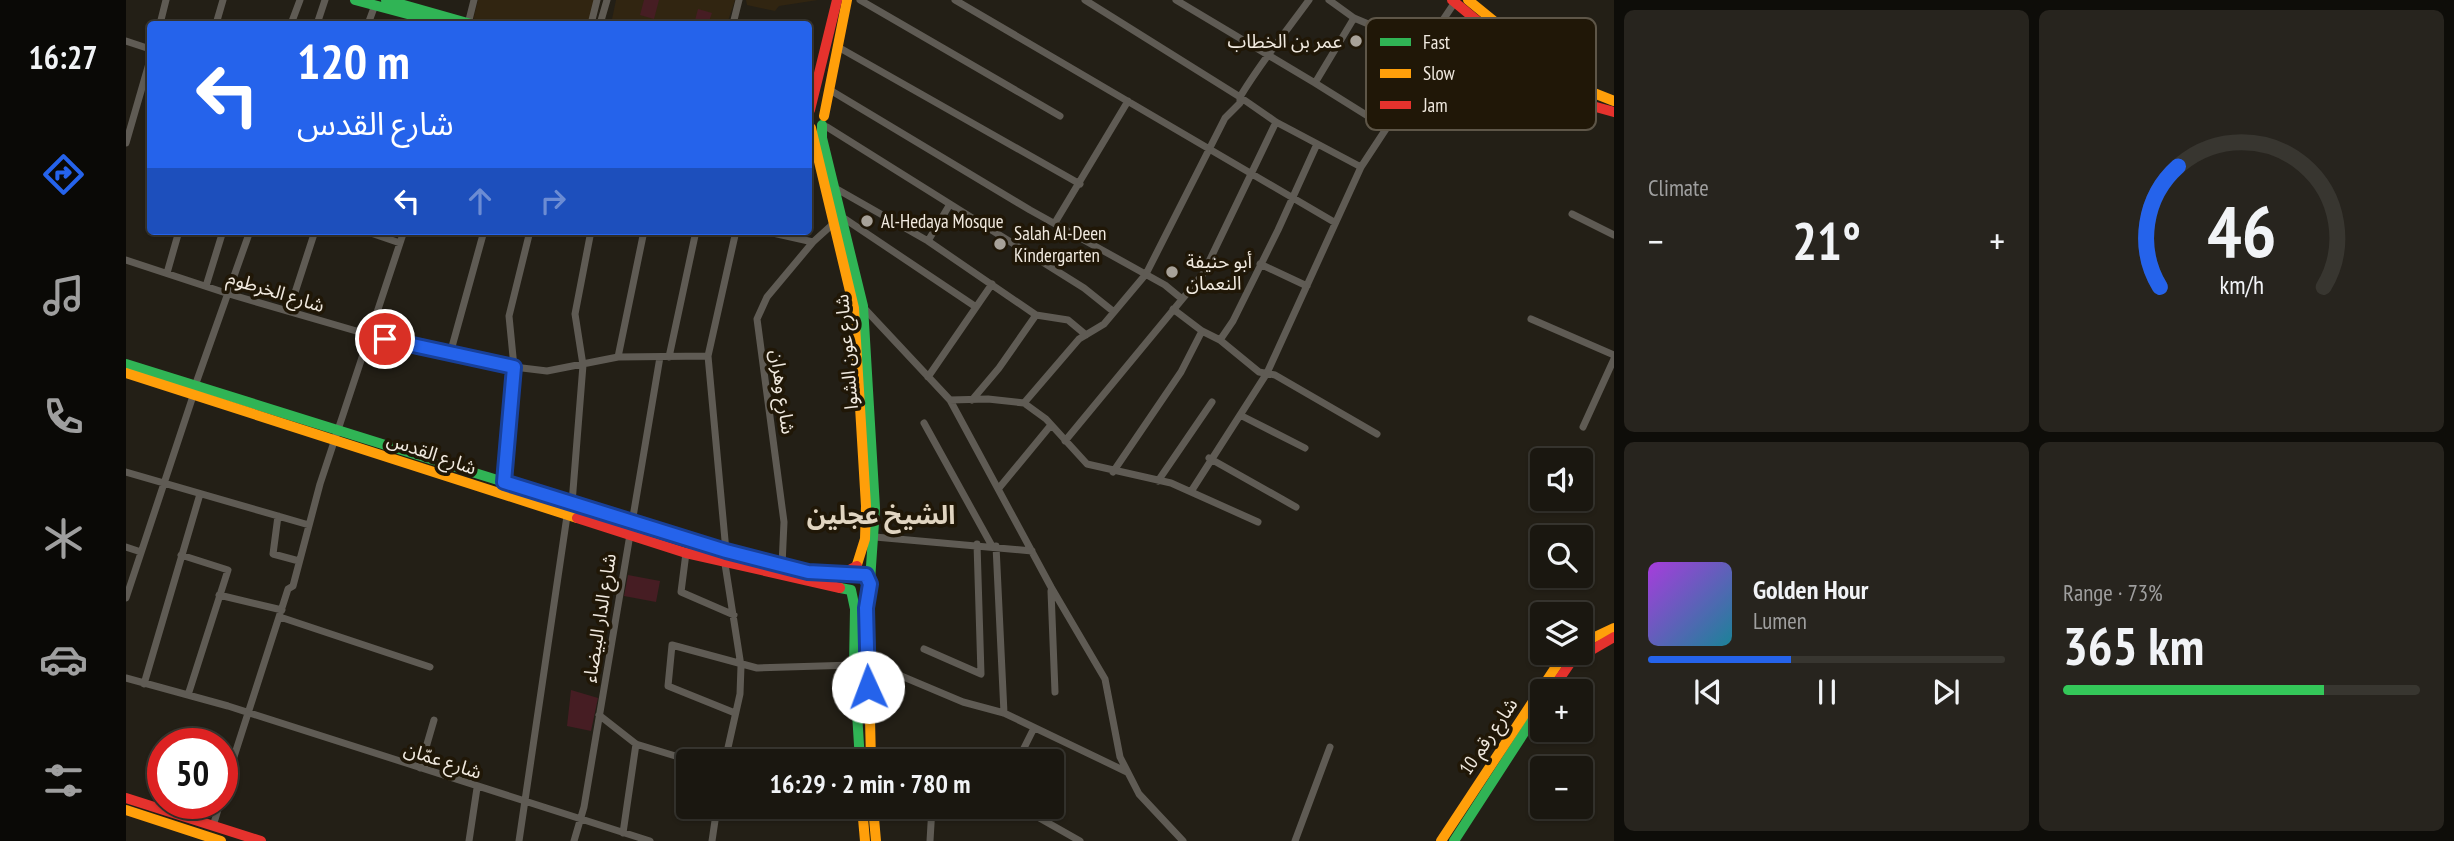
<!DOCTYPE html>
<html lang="en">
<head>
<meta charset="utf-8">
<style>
  body { margin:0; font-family:"PT Sans Narrow","Noto Sans Arabic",sans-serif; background:#27241e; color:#f1f3f6; height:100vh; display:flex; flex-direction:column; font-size:26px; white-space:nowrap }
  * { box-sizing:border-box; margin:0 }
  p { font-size:23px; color:#9f9f9f }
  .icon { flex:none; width:38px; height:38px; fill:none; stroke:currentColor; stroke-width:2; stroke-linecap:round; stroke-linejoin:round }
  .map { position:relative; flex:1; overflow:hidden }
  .drawer { display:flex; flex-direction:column; gap:10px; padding:10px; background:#0e0d09; width:840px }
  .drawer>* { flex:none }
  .hud { position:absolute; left:21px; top:21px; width:665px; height:214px; border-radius:7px; box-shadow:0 2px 5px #0004,0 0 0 2px #383630; background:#2563eb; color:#fff; overflow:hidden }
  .controls { position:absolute; left:1404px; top:448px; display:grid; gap:14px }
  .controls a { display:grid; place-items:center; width:63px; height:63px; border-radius:7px; background:#1a1710; box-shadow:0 2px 5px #0004,0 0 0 2px #383630; font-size:35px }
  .speed { position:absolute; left:21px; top:728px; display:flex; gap:14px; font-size:35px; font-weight:700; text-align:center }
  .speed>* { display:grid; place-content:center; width:91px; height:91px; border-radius:50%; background:#1a1710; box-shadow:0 2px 5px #0004,0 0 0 2px #383630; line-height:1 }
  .speed .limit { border:10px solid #d22; background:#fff; color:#111 }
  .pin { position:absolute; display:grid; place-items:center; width:60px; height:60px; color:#fff; margin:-30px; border:4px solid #fff; border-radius:50%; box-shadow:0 2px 7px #0007 }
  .me { position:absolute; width:77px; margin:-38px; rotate:358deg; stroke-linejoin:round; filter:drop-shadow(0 0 5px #0008) }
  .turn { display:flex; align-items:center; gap:24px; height:147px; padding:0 35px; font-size:32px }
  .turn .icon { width:91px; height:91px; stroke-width:2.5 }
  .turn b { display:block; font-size:49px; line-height:60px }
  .lanes { display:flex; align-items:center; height:66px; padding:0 35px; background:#0003; justify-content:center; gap:35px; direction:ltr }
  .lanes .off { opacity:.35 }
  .big { font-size:52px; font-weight:700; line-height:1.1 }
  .drawer .card { flex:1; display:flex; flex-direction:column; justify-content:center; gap:10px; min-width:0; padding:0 24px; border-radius:10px; background:#27241e }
  .drawer .dial { align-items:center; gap:0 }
  .dial svg { height:182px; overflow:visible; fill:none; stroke:#383630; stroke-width:7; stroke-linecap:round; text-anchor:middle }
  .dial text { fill:#f1f3f6; stroke:none }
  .song { display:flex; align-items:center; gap:21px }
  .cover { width:84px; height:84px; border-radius:10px; background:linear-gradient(135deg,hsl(280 70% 55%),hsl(190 70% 35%)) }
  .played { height:7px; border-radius:4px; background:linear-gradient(90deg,#2563eb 40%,#383630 40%) }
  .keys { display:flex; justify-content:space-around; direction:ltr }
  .heat { display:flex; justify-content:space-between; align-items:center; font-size:38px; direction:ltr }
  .charge { height:10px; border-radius:5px; background:linear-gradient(90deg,#34c759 73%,#383630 0) }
  .drawer .tiles { flex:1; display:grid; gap:10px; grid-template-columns:repeat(2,1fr) }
  .trip { position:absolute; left:550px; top:749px; width:388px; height:70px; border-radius:7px; background:#1a1710; box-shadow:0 2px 5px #0004,0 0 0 2px #383630; font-weight:700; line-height:70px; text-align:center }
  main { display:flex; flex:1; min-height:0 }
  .dock { display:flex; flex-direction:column; width:126px; justify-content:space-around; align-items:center; background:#0a0906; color:#9f9f9f }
  .dock .icon { width:49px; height:49px }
  .dock .active { color:#2563eb }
  .dock b { font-size:32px; color:#f1f3f6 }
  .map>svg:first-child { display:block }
  .built { fill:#312511 }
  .green { fill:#461d23 }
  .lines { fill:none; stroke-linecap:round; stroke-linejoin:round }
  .street { stroke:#5f5b54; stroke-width:7 }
  .fast { stroke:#30b455; stroke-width:10 }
  .slow { stroke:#ff9f0a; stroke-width:10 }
  .jam { stroke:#e5322d; stroke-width:10 }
  .route-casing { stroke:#184099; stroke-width:18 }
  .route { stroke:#2563eb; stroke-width:12 }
  .poi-dot { fill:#a8a299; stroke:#201707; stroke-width:2.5 }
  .labels { text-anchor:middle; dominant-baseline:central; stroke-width:7; stroke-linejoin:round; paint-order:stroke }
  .poi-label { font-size:19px; fill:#f0e9df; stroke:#201707; text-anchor:start }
  .street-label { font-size:19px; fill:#f0e9df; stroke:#201707 }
  .district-label { font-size:26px; font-weight:bold; fill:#e1d5c1; stroke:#201707 }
  .key { fill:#201707; stroke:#5e5648; stroke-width:2 }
  .key-label { font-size:19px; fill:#f0e9df }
</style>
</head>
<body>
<main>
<nav class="dock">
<b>16:27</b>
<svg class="icon active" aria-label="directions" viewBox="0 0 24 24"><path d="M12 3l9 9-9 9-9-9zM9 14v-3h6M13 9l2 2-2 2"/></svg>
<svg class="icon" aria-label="music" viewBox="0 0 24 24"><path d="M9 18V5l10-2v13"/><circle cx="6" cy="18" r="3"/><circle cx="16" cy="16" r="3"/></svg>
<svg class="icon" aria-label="phone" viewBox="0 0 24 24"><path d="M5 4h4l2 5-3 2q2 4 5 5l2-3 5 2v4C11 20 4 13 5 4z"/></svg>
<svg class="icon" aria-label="climate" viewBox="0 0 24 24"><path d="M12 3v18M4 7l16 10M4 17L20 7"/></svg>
<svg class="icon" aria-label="car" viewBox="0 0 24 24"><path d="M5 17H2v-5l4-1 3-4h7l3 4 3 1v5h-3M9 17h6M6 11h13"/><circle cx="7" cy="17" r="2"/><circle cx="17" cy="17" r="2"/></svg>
<svg class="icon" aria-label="filters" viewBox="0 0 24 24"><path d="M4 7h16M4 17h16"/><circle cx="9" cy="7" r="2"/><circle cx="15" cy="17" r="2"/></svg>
</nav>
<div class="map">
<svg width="1488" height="841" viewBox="0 0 1488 841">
  <rect width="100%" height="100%" fill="#231f16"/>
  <path class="built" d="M352 0H473L465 24H364L347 20Z
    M490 0H609L601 24H485Z
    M620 0H692L653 6 649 11 621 5Z"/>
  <path class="green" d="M518 0H533L528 19 514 15Z
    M572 9 586 13 582 24H568Z
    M502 575 534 581 530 602 498 596Z
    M445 690 472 698 465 731 441 726Z"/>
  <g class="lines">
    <path class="street" d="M734 0 934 116
      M829 0 1208 222
      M959 0 1114 97C1135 62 1159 33 1183 0
      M1050 0 1189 83 1228 18
      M1203 0 1228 18 1247 26 1341 96
      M34 24 40 0
      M90 24 97 0
      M165 24 174 0
      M191 24 199 0
      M242 24 249 5
      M342 24 348 0
      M465 24 471 0
      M474 24 481 0
      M607 24 613 0
      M0 41 24 49
      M712 47 954 184
      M1290 60 1329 2
      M1189 83 1261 128
      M704 90 904 210 1039 285 1056 299
      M701 127 958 288 988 312
      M0 143 24 60
      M709 188 802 241 910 315 942 320 960 335
      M1446 214 1488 235
      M716 217 850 307
      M930 221 1002 101
      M239 231 274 243
      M638 231 687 242 708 223
      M802 241 824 204
      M0 260 103 294 275 344 388 367 421 371 492 357 582 356
      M1134 264 1181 286
      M41 273 53 231
      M80 286 97 231
      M737 307 824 400 925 587 979 679 994 757 1013 794 1057 841
      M1047 309 1076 331 1094 340 1133 372 1149 375 1251 434
      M163 311 189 231
      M1405 319 1488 355
      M1094 340 1107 321 1152 230 1191 144
      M324 354 358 231
      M492 357 518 231
      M543 357 570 231
      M802 377 866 284
      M69 386 124 231
      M824 400 862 399 898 403 920 419 961 464 1045 483 1132 522
      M846 400 873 368 910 315
      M898 403 953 339 978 324 1020 274 1099 118 1114 103V97L1150 122 1235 167
      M1114 415 1179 448
      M798 423 866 546
      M1457 427 1488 359
      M939 441 1077 274 1150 122
      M1083 458 1170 507
      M0 472 183 525
      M987 472 1055 372 1076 331
      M1032 481 1086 402
      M378 482 388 367 383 316 404 231
      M873 488 925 425
      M1066 490 1141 373 1235 167 1300 68
      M446 503 457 365 449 314 465 231
      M152 516 147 554 173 561
      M749 537 906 551
      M870 546 878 713
      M0 547 15 552
      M600 551 582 356 610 231
      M560 553 555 592 608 615
      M55 555 102 570 62 695
      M656 565 658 522 631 319 641 297 687 242
      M925 591 929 692
      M93 595 156 610
      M0 598 68 393
      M154 617 304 667
      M798 649 855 674 851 544
      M742 662 837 702 878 713 1001 772
      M0 678 102 706 524 841
      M18 684 74 494
      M609 713 542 686 546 645 631 668 728 665
      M473 715 510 744 566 761
      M895 754 908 728
      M599 761 614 694 615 666 599 564
      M294 768 308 720
      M96 794 162 589 167 586 194 484 278 231
      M894 807 954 841
      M87 826 94 803
      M497 833 510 744
      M343 841 351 788
      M393 841 441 516
      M448 841 458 807 534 357
      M586 841 591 807
      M804 841 806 807
      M1169 841 1204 747"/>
    <path class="fast" d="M229 0 319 24
      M260 0 345 24
      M696 125V138L737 306 749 508 744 581
      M0 364 394 487
      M714 588 725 590 729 609 728 665 734 761
      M1328 841 1416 705"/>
    <path class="slow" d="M1342 0 1445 84 1488 101
      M698 116 721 0
      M685 128 728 308 740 506 739 539 729 571
      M0 373 451 518
      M741 591 745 761
      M1454 644 1488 628
      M736 807 739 841
      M747 807 750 841
      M0 810 95 841
      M1315 841 1439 653"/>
    <path class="jam" d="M1326 0 1439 93 1459 104 1488 112
      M684 110 711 0
      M394 487 557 540 682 571 714 575 731 566
      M451 518 560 553 714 588
      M1425 691 1445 662 1488 637
      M0 798 135 841"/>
  </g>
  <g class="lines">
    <defs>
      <path id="route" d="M259 339 388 367 378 482 600 551 682 572 740 575 744 584 740 608 742 687"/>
    </defs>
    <use href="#route" class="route-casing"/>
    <use href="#route" class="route"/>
  </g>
  <g class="poi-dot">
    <circle cx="1230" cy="41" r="7"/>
    <circle cx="741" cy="221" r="7"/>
    <circle cx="874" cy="244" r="7"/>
    <circle cx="1046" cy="272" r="7"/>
  </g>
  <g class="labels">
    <g class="poi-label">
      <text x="1216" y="41" text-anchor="end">عمر بن الخطاب</text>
      <text x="755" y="221">Al-Hedaya Mosque</text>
      <text x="888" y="233">Salah Al-Deen<tspan x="888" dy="22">Kindergarten</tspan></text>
      <text x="1060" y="261">أبو حنيفة<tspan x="1060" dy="22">النعمان</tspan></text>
    </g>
    <g class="street-label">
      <text transform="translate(150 291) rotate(17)">شارع الخرطوم</text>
      <text transform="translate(720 352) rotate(-95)">شارع عون الشوا</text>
      <text transform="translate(657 392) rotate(82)">شارع وهران</text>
      <text transform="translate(306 453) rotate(19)">شارع القدس</text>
      <text transform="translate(473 618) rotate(-81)">شارع الدار البيضاء</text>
      <text transform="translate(1362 736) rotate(-56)">شارع رقم 10</text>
      <text transform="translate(317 760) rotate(18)">شارع عمّان</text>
    </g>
    <g class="district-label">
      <text x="755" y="514">الشيخ عجلين</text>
    </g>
  </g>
  <rect x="1240" y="18" width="230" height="112" rx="10" class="key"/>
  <rect x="1254" y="38" width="31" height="8" fill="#30b455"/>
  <rect x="1254" y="69" width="31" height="9" fill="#ff9f0a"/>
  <rect x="1254" y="101" width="31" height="8" fill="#e5322d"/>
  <g class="key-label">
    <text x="1297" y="49">Fast</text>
    <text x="1297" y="80">Slow</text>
    <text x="1297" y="112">Jam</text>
  </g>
</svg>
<div class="controls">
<a><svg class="icon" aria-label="sound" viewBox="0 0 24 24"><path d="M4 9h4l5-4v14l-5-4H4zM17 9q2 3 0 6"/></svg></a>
<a><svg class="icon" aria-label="search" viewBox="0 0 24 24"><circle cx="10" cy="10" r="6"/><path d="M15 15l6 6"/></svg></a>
<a><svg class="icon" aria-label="layers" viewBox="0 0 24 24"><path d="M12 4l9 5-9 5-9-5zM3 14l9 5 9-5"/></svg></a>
<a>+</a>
<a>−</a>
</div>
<div class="speed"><div class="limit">50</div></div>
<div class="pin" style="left:259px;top:339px;background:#d93025"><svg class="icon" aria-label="arrive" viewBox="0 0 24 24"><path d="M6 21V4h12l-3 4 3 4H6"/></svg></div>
<svg class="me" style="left:742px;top:687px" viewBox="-20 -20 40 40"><circle r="19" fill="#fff"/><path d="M0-13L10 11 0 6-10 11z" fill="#2563eb"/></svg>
<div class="trip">16:29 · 2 min · 780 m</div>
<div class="hud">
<div class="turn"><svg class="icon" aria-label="left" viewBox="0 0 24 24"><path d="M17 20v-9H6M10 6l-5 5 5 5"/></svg><div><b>120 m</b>شارع القدس</div></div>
<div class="lanes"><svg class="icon" aria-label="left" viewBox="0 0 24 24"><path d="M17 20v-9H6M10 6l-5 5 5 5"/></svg><svg class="icon off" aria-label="ahead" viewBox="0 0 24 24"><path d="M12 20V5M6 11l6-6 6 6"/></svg><svg class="icon off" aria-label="right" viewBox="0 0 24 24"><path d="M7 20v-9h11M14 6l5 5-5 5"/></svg></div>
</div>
</div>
<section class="drawer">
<div class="tiles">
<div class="card"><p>Climate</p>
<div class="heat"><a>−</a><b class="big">21°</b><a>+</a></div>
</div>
<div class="card dial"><svg viewBox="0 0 100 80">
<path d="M14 69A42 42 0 1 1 86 69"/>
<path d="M14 69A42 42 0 0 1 22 16" stroke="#2563eb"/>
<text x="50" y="56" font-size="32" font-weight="700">46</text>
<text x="50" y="72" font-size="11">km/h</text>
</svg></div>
<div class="card">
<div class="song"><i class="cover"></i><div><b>Golden Hour</b><p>Lumen</p></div></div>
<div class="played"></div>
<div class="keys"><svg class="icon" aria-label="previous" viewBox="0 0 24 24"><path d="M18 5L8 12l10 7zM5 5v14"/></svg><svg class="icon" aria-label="pause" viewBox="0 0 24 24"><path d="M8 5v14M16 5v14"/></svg><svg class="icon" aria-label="next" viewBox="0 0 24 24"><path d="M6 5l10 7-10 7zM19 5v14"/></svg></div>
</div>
<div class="card"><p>Range · 73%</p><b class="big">365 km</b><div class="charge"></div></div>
</div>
</section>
</main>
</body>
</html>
